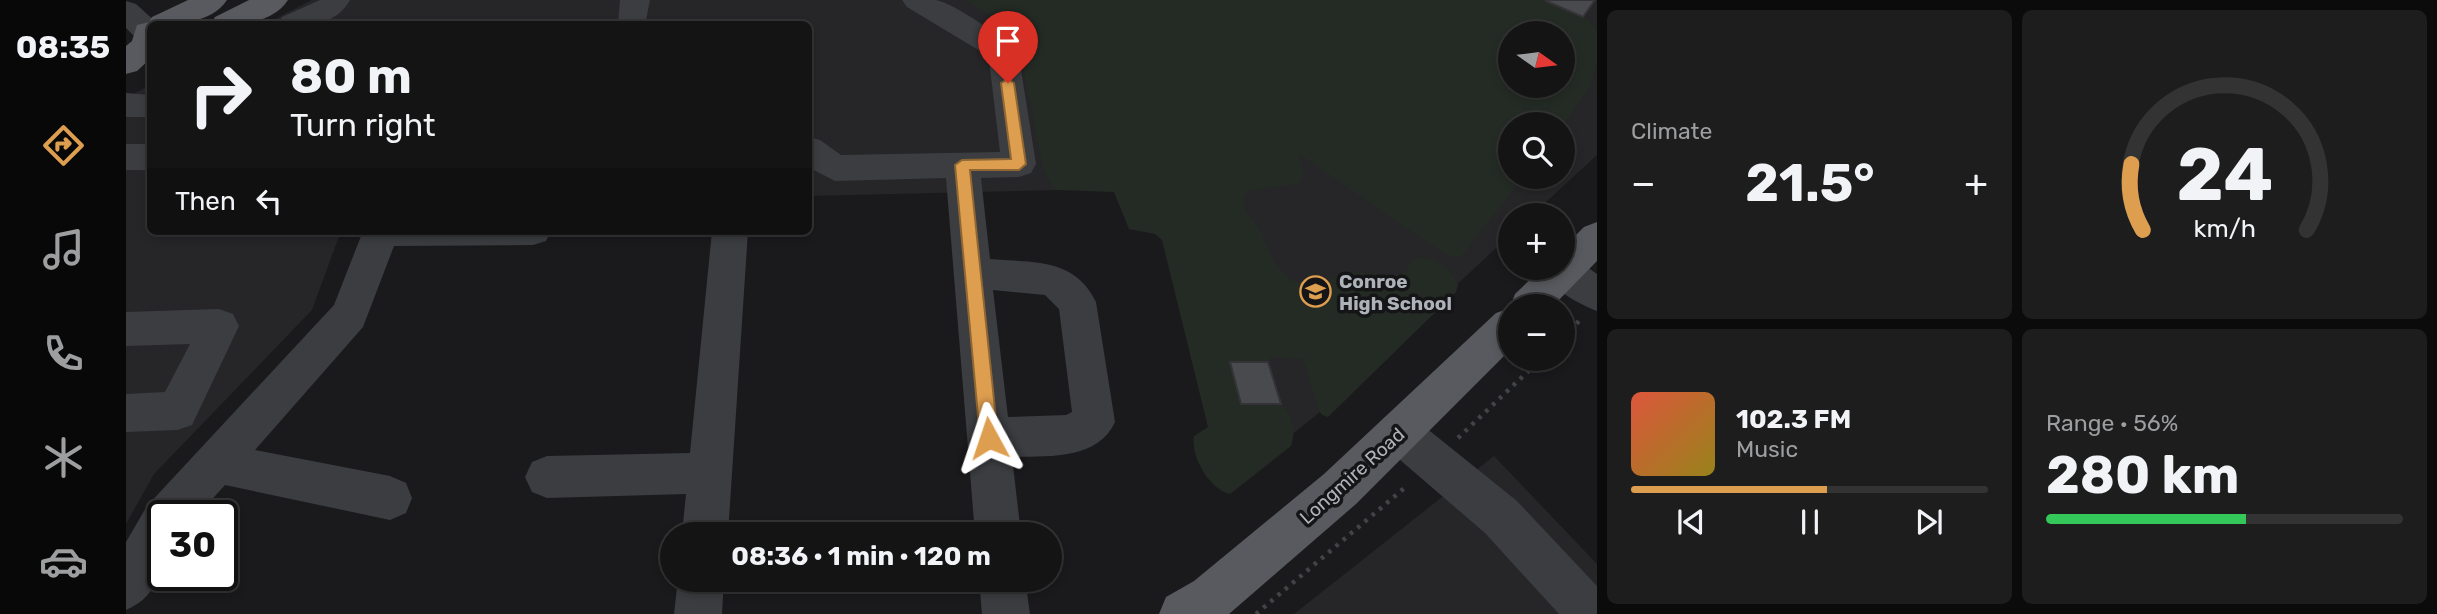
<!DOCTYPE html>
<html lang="en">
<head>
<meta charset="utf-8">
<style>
  body { margin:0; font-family:Rubik,sans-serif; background:#1d1d1e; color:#f1f3f6; height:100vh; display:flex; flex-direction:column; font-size:26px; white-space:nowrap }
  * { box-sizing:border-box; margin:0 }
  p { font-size:23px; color:#9d9ea0 }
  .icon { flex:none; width:38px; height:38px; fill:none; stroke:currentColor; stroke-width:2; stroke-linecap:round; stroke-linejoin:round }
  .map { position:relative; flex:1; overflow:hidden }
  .drawer { display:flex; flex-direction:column; gap:10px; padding:10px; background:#0b0b0c; width:840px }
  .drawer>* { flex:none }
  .top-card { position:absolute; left:21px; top:21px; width:665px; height:214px; border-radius:10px; box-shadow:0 4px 10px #0003,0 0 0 2px #333334; background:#141415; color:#f1f3f6; overflow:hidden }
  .needle { width:46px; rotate:104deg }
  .tools { position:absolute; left:1372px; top:21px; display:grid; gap:14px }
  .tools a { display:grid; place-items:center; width:77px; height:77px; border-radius:50%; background:#141415; box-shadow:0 4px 10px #0003,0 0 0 2px #333334; font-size:35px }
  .speed { position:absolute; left:21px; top:500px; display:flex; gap:14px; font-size:35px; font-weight:700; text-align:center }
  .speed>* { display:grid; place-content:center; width:91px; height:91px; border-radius:50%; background:#141415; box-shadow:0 4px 10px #0003,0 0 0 2px #333334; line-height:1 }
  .speed .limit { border:4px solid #111; border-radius:10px; background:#fff; color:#111 }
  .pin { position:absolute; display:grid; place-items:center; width:60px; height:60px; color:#fff; margin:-72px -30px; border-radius:50% 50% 50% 0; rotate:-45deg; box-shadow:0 0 7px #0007 }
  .pin .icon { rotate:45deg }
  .me { position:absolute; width:77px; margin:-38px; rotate:355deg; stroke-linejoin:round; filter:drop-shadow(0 0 5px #0008) }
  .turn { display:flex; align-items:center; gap:24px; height:147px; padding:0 28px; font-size:32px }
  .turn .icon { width:91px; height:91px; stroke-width:2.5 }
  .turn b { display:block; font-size:49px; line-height:60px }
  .then { display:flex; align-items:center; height:66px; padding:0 28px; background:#0003; gap:14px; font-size:26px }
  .big { font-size:52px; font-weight:700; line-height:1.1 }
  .drawer .widget { flex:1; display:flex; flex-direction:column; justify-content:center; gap:10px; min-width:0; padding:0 24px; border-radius:10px; background:#1d1d1e }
  .drawer .dial { align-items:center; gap:0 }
  .dial svg { height:182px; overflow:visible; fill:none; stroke:#333334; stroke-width:7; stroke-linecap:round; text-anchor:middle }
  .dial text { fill:#f1f3f6; stroke:none }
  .song { display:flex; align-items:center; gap:21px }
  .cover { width:84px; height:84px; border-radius:10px; background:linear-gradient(135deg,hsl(10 70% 55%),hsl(50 70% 35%)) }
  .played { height:7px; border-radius:4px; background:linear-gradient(90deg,#de9e4f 55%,#333334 55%) }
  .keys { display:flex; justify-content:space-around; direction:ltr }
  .heat { display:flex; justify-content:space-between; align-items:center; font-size:38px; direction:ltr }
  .charge { height:10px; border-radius:5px; background:linear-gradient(90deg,#34c759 56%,#333334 0) }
  .drawer .tiles { flex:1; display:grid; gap:10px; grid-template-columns:repeat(2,1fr) }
  .trip { position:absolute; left:534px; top:522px; width:402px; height:70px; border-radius:35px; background:#141415; box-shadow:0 4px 10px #0003,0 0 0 2px #333334; font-weight:700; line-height:70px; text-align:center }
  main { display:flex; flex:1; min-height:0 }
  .tab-bar { display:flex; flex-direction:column; width:126px; justify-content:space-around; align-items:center; background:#080808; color:#9d9ea0 }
  .tab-bar .icon { width:49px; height:49px }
  .tab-bar .selected { color:#de9e4f }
  .tab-bar b { font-size:32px; color:#f1f3f6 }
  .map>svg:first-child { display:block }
  .built { fill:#262629; fill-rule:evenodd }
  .green { fill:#242b24; fill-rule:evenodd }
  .building { fill:#494a4e; stroke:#343438; stroke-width:2 }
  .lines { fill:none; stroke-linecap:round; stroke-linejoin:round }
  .path { stroke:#414447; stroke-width:4.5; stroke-dasharray:3.5 6; stroke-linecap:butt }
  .minor { fill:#3b3d40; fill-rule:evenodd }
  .major { fill:#585a5f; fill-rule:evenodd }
  .route { fill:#de9e4f; stroke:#906733; stroke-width:2 }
  .labels { text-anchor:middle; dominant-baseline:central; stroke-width:7; stroke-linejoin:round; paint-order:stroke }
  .poi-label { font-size:19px; font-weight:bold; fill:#aeb3ba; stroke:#151517; text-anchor:start }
  .street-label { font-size:19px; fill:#aeb3ba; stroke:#151517 }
</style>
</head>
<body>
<main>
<nav class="tab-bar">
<b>08:35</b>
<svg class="icon selected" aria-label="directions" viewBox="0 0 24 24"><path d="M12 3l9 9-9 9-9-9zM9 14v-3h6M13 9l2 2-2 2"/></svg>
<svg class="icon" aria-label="music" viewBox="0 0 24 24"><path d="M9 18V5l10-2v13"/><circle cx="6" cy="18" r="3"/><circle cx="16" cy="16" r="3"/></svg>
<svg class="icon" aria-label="phone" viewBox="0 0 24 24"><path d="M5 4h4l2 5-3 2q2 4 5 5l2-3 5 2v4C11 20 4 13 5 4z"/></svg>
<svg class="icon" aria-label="climate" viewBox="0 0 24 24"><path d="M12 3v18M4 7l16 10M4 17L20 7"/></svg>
<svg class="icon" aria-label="car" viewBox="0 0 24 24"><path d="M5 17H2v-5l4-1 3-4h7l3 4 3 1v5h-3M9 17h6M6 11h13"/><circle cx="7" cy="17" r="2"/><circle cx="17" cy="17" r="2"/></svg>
</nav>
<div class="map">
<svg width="1471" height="614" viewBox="0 0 1471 614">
  <rect width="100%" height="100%" fill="#1a1a1c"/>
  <path class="built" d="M186 0H894L917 47 933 190 683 196 682 24H139Z
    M982 0H1471V155L1406 215H1384V235L1199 408 1107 482ZM1384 33H1437V86H1384ZM1384 124H1437V177H1384Z
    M24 85V231H215L186 310 28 474 0 524V98Z
    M1368 456 1471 564V614H1168Z"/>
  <path class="green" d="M840 0H1418L1462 20 1471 31V62L1464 87 1437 125 1384 124V177H1397L1334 258 1319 254 1173 154 1177 172 1174 183 1122 191 1117 200 1120 212 1133 228 1149 264 1166 281 1190 284 1225 272 1274 275 1280 271 1285 261C1305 252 1325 267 1332 285L1330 292 1202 417 1196 415 1193 410 1177 359 1145 357 1142 362H1104L1115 404H1155C1167 414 1170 431 1165 446L1104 494C1084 490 1064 456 1068 436L1082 427 1036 240 1029 234 1003 229 988 192 933 190 927 187 917 168 891 37 883 27ZM1384 33H1437V86H1384Z"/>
  <path class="building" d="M1469 0 1457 17 1420 1V0Z
    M1104 362H1142L1155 404H1115Z"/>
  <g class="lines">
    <path class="path" d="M1437 337 1456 318
      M1332 438 1415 359
      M1130 614 1282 485"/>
    <path class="minor" d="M194 0H224C209 27 179 26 152 24L156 17Z
      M494 0H524L520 20 523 24H492Z
      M776 0C787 0 800 0 810 0 828 3 884 41 893 57L910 164 905 173 893 177 855 178 864 259C907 263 948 257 970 302L989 422C972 460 922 456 886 457L895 534H849L820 178 709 181 682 167V137L694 140 715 155 874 152 863 60 854 51 781 7ZM867 290 919 295 933 309 946 412 940 415 882 417Z
      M0 1 10 4 32 24H24V41L11 39 0 28Z
      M0 93 24 95V117H0Z
      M0 144H24V170H0Z
      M237 231H425L420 241 407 245 268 246 237 327 129 450 264 476 280 483 286 498 280 513 264 520 99 485 71 516H37C37 553 40 594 0 610V542L21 506 208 305Z
      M586 231H622L602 534H556L560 494 421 498 406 492 399 477 406 462 421 456 564 453Z
      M1438 256 1451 260 1471 274V311C1455 305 1419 287 1421 268H1437Z
      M93 309 107 314 113 326 66 425 51 430 0 432V394L39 392 64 344 0 346V312Z
      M1274 413 1289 419 1391 501 1471 586V614H1433L1359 533 1259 447 1253 433 1259 419Z
      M552 579H598L596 614H548Z
      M853 579H899L904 614H856Z"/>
    <path class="major" d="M62 0H101C85 24 50 24 24 24V59L11 71 0 74V46L6 41 11 25 23 22 26 17Z
      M123 0H162C146 25 111 24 85 24L89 17Z
      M1471 222V261L1427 306 1384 307 1389 294 1416 268H1437V248L1458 227Z
      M1384 308V350L1230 504 1103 614H1033L1040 597 1068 581 1198 474 1370 313Z"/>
  </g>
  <path class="route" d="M882 79 888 83 900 164 893 170H844L872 438 869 443 863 446 857 443 854 438 829 165 836 160 885 159 875 83Z"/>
  <defs>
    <symbol id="school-ring" viewBox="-11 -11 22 22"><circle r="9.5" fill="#151517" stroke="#de9e4f" stroke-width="1.5"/><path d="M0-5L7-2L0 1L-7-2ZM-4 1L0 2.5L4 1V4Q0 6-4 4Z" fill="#de9e4f"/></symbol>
  </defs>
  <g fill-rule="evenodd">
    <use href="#school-ring" x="1172" y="274" width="35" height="35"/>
  </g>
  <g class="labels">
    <g class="poi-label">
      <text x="1213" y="281">Conroe<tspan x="1213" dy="22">High School</tspan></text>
    </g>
    <g class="street-label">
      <text transform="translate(1226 476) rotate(-42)">Longmire Road</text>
    </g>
  </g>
</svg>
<div class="tools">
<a><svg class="needle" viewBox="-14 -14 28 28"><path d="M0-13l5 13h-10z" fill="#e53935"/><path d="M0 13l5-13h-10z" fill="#9d9ea0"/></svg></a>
<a><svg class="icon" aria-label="search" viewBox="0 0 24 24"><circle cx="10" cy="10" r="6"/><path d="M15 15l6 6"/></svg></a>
<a>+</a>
<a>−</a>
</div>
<div class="speed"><div class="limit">30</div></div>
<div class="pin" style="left:882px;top:83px;background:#d93025"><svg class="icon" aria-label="arrive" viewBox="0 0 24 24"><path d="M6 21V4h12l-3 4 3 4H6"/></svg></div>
<svg class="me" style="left:863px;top:438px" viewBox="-20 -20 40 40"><path d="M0-17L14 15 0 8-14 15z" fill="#de9e4f" stroke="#fff" stroke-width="4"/></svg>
<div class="trip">08:36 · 1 min · 120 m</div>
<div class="top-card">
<div class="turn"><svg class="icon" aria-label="right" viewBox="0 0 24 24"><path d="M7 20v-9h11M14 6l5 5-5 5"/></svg><div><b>80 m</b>Turn right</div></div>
<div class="then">Then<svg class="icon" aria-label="left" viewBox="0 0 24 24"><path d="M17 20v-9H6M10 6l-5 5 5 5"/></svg></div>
</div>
</div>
<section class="drawer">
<div class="tiles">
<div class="widget"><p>Climate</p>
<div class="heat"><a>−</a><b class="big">21.5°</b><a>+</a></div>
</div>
<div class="widget dial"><svg viewBox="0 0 100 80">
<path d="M14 69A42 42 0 1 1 86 69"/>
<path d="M14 69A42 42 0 0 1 9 40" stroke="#de9e4f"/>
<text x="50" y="56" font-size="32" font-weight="700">24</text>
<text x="50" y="72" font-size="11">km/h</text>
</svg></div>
<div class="widget">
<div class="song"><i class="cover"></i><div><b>102.3 FM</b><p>Music</p></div></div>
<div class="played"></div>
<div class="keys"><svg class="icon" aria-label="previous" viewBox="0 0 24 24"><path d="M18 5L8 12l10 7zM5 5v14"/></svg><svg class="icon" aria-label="pause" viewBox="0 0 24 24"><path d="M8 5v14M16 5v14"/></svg><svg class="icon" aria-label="next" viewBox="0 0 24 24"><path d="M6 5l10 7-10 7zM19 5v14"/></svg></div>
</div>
<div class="widget"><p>Range · 56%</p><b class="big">280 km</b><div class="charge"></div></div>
</div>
</section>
</main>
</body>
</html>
